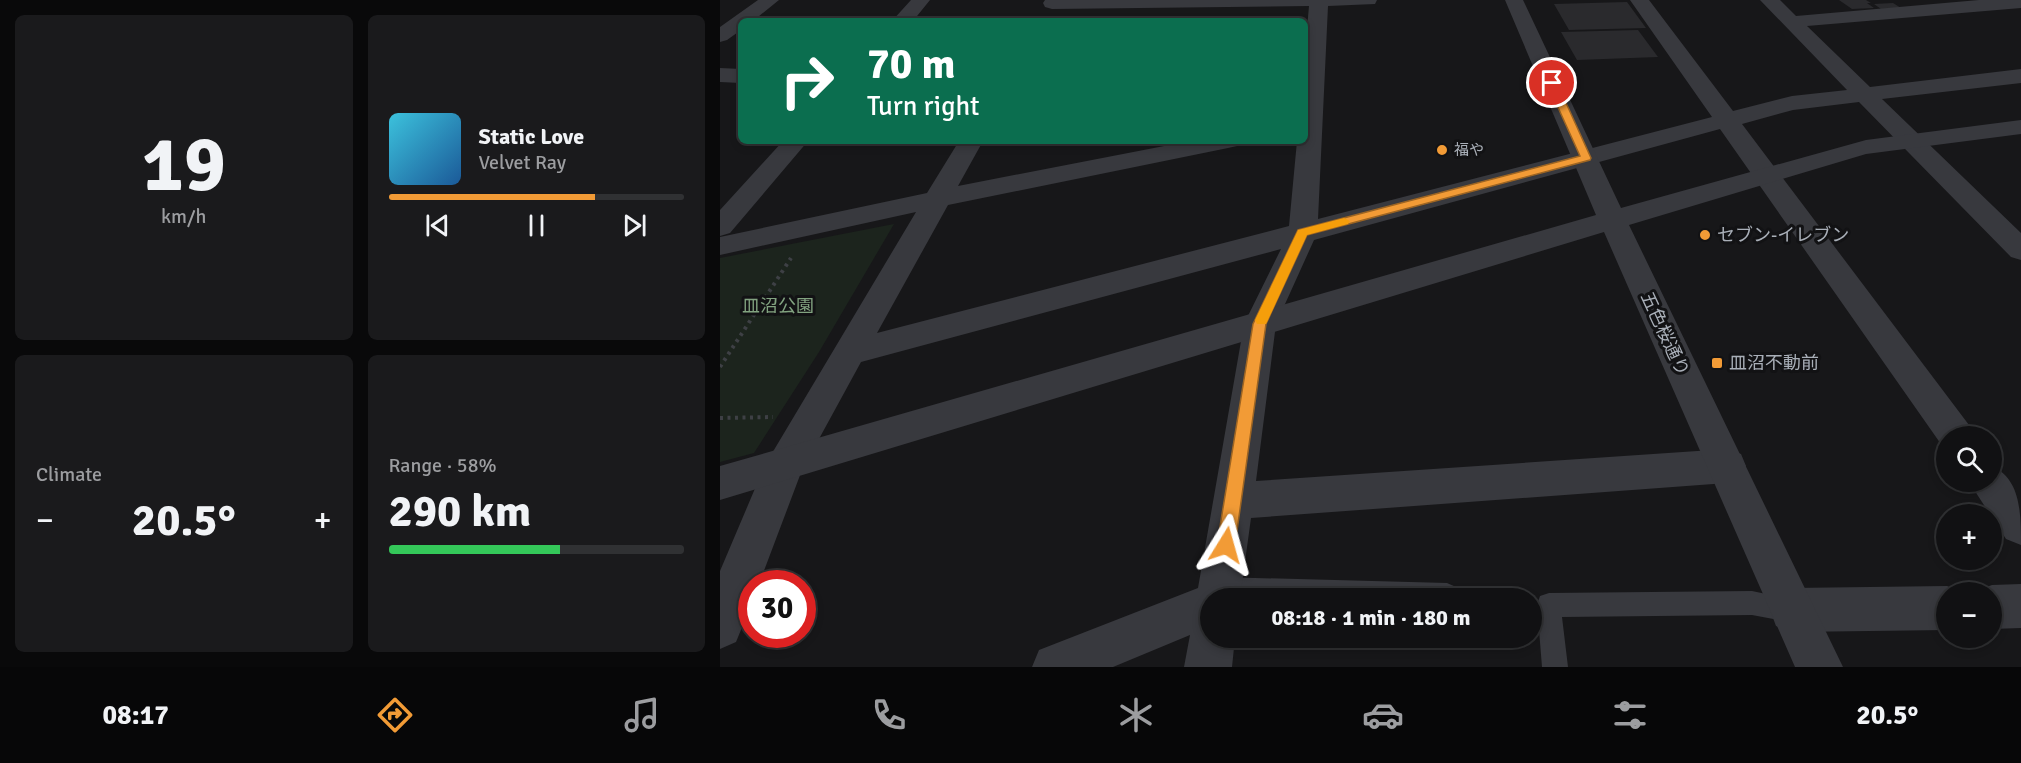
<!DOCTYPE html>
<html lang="en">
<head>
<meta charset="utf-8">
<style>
  body { margin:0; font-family:Signika,"Noto Sans JP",sans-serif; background:#1a1a1c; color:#f1f3f6; height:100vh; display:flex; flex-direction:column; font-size:22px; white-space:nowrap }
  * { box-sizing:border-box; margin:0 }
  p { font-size:20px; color:#9c9da0 }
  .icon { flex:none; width:33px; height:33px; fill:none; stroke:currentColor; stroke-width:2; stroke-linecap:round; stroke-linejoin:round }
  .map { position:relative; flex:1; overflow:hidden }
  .details { display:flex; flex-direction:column; gap:15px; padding:15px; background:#09090a; width:720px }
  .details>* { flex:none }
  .top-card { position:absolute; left:18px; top:18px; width:570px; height:126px; border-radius:9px; box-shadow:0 3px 9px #0003,0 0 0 2px #303133; background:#0b6e4f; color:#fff; overflow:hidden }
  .controls { position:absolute; left:1216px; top:426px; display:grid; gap:12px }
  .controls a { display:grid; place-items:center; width:66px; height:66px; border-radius:50%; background:#111113; box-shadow:0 3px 9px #0003,0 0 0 2px #303133; font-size:30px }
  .speed { position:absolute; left:18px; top:570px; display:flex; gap:12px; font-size:30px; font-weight:700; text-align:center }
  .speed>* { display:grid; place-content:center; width:78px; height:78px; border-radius:50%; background:#111113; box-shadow:0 3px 9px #0003,0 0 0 2px #303133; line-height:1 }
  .speed .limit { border:9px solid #d22; background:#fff; color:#111 }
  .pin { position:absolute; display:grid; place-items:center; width:51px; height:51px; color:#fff; margin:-26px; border:3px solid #fff; border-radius:50%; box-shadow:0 2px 6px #0007 }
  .me { position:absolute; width:66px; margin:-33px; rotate:8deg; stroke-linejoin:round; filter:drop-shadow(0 0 4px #0008) }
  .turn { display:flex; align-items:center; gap:21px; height:126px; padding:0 30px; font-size:27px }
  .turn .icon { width:78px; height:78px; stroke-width:2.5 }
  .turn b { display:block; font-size:42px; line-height:51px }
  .big { font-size:45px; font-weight:700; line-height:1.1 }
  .details .widget { flex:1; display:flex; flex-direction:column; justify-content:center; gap:9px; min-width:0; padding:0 21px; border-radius:9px; background:#1a1a1c }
  .details .dial { align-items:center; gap:0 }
  .dial b { font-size:78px; line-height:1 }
  .song { display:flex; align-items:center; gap:18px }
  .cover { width:72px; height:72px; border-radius:9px; background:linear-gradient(135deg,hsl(190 70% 55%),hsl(210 70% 35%)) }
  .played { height:6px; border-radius:3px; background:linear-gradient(90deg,#f29b36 70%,#303133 70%) }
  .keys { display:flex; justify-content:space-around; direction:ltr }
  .heat { display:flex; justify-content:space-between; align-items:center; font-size:33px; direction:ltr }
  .charge { height:9px; border-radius:4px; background:linear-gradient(90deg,#34c759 58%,#303133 0) }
  .details .tiles { flex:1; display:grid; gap:15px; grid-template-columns:repeat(2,1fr) }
  .trip { position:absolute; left:480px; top:588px; width:342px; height:60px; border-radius:30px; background:#111113; box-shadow:0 3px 9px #0003,0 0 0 2px #303133; font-weight:700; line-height:60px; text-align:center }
  .menu { display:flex; height:96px; justify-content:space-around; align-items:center; background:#070708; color:#9c9da0 }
  .menu .icon { width:42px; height:42px }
  .menu .active { color:#f29b36 }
  .menu b { font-size:27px; color:#f1f3f6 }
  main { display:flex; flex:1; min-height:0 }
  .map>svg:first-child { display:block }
  .green { fill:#1c241d }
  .building { fill:#2a2a2d }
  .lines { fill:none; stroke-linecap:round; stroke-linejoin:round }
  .path { stroke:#3e4045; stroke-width:4; stroke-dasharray:3 4.5; stroke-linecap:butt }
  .service { fill:#38393e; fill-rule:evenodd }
  .minor { fill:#38393e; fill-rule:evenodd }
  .tertiary { fill:#38393e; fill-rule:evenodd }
  .route { fill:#f29b36; stroke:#9d6523; stroke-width:1.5 }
  .slow { fill:#f59e0b }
  .poi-dot { fill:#f29b36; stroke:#121214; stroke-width:2 }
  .labels { text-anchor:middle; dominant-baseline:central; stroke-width:6; stroke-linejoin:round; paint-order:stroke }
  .far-poi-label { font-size:15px; fill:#a9afb8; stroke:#121214; text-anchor:start }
  .poi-label { font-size:18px; fill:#a9afb8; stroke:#121214; text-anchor:start }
  .park-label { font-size:18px; fill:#82a380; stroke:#121214 }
  .street-label { font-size:18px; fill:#a9afb8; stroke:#121214 }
</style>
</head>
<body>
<main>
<section class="details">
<div class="tiles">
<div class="widget dial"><b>19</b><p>km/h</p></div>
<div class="widget">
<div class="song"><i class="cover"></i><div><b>Static Love</b><p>Velvet Ray</p></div></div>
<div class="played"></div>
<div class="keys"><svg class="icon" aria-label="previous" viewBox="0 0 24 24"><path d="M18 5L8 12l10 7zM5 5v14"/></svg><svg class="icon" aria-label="pause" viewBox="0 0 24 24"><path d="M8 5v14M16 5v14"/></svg><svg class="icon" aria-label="next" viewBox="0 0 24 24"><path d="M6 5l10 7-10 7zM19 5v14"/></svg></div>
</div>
<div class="widget"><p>Climate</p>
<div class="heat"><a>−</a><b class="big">20.5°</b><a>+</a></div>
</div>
<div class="widget"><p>Range · 58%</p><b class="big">290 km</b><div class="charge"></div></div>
</div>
</section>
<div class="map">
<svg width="1301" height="667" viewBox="0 0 1301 667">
  <rect width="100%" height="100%" fill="#171719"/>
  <path class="green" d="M174 224 99 352 34 453 0 462V258Z"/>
  <path class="building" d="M1119 0H1146L1151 3H1147L1154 8 1132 9Z
    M907 2 926 28 849 30 834 4Z
    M1173 3 1181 8 1161 9 1154 4Z
    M918 30 938 57 857 60 841 32Z"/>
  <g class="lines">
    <path class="path" d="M0 367 71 258
      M0 418 53 417"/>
    <path class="service" d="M499 577 727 583 736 587 739 595 738 598H494L487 589 491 581Z
      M1032 591 1079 601 1082 610 1079 619 1070 622 1032 615 842 617 848 667H822L817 605 820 596 829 593Z"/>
    <path class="minor" d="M191 0H210L193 21H172Z
      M325 0H657L655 4 608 6 598 219 992 117 910 0H929L1013 111 1072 96 1127 90 1040 0H1060L1076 16 1259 0H1301V8L1087 26 1150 87 1301 69V83L1162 99 1301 233V260L1291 257 1139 102 1073 110 1022 124 1249 425 1255 436H1227V448L1223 447 1000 129 594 240 556 324 536 481 1007 449 1021 454 1026 466 1021 478 1007 483 531 518 520 598H490V638H515L512 667H464L470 635 393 667H312L319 650 478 588 524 324 561 249 141 362 82 470 39 584H32V603L16 642 0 649V571L45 465 196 212 0 255V237L207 193 239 141H263L238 186 470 141H520L517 146 508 148 228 205 157 333 569 226 577 141H585V52L589 6 332 9 325 7 323 3Z
      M0 68 21 69V83L0 82Z
      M63 141H88L10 233 0 236V210Z
      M1272 466C1301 479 1301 514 1301 545L1286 539 1249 482H1272Z
      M1301 584V628L1272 629V592L1256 591 1272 585Z
      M1227 586 1243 592H1227V630L1072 632 1056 626 1050 610 1056 594 1072 588Z"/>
    <path class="tertiary" d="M38 0H59L33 21H21V30L7 40 0 42V27Z
      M785 0H803L901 208 1146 140 1301 120V134L1146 154 909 225 1123 667H1075L884 232 0 500V466L876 215Z"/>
  </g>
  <path class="route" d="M832 80 837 83 871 158 870 160 587 235 546 324 515 545 512 551 506 553 500 551 497 545 533 324 578 230 860 156 827 83Z"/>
  <path class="slow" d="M624 218 630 221 628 224 587 235 548 320 546 324H537L535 320 578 230Z"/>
  <g class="poi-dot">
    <circle cx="722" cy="150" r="6"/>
    <circle cx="985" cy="235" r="6"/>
    <rect x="991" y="357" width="12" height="12" rx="3"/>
  </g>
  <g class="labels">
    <g class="far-poi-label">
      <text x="734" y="150">福や</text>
    </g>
    <g class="poi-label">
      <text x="997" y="235">セブン-イレブン</text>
      <text x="1009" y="363">皿沼不動前</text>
    </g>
    <g class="park-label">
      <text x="58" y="306">皿沼公園</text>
    </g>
    <g class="street-label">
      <text transform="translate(945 334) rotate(65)">五色桜通り</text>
    </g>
  </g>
</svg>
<div class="controls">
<a><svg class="icon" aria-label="search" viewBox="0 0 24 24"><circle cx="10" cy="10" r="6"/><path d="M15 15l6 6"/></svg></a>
<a>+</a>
<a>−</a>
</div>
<div class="speed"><div class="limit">30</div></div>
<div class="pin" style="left:832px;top:83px;background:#d93025"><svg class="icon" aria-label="arrive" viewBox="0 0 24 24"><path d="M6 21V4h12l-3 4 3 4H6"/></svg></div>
<svg class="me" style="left:506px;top:545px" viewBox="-20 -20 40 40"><path d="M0-17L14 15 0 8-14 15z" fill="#f29b36" stroke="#fff" stroke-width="4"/></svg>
<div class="trip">08:18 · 1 min · 180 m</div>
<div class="top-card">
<div class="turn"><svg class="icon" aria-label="right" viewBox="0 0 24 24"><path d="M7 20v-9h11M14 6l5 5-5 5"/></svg><div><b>70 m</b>Turn right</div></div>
</div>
</div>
</main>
<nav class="menu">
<b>08:17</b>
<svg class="icon active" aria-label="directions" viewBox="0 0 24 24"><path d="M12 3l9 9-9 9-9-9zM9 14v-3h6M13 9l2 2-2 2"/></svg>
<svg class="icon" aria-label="music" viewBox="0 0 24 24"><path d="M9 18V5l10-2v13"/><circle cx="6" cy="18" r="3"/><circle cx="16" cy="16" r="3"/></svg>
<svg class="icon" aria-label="phone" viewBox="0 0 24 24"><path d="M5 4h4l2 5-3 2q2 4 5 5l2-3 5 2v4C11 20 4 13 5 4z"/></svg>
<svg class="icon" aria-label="climate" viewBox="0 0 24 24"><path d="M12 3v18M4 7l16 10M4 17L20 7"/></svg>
<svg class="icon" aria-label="car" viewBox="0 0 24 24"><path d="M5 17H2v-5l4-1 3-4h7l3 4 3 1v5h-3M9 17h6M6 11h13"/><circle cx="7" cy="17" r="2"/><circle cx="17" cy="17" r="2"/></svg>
<svg class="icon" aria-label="filters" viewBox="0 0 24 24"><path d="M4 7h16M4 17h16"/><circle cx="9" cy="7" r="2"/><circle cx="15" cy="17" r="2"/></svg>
<b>20.5°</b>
</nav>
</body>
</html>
